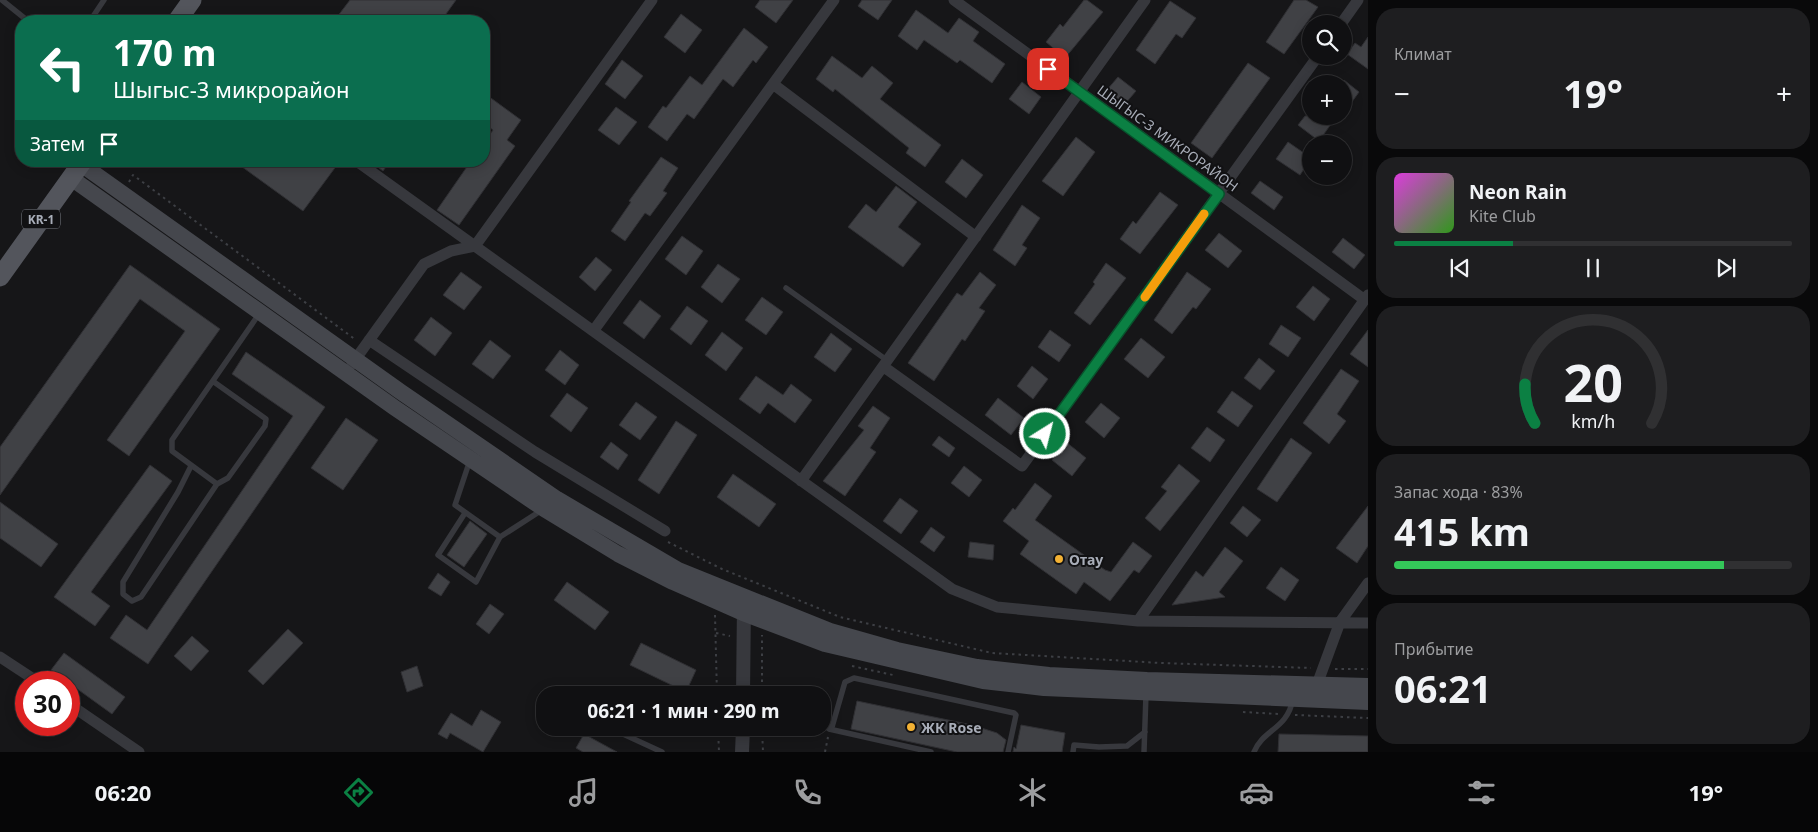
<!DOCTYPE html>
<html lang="ru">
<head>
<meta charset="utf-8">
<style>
  body { margin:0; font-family:"Noto Sans",sans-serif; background:#1e1e20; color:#f1f3f6; height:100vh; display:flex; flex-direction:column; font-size:19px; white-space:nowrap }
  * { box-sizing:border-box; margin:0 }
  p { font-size:16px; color:#9c9d9f }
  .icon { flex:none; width:28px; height:28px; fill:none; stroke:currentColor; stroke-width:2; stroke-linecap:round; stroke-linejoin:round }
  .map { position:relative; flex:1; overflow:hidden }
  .panel { display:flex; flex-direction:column; gap:8px; padding:8px; background:#09090a; width:450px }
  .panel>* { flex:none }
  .hud { position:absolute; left:15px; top:15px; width:475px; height:152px; border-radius:20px; box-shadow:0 2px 12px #0003,0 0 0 1px #303032; background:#0b6e4f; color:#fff; overflow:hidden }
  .controls { position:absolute; left:1302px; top:15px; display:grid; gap:10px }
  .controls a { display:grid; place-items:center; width:50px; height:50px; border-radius:50%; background:#101012; box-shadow:0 2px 12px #0003,0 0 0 1px #303032; font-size:25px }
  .speed { position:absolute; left:15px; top:671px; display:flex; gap:10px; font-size:25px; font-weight:700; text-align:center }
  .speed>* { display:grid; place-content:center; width:65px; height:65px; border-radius:50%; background:#101012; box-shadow:0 2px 12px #0003,0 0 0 1px #303032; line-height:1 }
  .speed .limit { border:8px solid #d22; background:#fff; color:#111 }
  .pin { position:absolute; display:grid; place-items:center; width:42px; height:42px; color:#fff; margin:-21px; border-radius:10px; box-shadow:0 2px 8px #0006 }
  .me { position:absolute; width:55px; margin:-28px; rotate:36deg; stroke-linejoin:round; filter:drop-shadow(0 0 4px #0008) }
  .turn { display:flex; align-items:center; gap:18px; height:105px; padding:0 15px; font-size:22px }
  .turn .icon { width:65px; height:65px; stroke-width:2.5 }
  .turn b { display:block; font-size:35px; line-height:42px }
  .then { display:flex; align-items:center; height:48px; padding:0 15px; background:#0003; gap:10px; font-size:19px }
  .big { font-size:38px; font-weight:700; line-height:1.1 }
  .panel .tile { flex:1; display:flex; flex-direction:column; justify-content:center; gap:8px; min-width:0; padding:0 18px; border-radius:20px; background:#1e1e20 }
  .panel .dial { align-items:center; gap:0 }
  .dial svg { height:130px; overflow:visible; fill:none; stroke:#303032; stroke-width:7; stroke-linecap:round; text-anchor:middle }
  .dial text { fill:#f1f3f6; stroke:none }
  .song { display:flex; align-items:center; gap:15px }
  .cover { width:60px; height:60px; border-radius:8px; background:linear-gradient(135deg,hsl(300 70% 55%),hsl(110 70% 35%)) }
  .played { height:5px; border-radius:2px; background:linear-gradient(90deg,#0b8043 30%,#303032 30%) }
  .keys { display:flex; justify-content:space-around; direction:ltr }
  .heat { display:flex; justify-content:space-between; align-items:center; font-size:28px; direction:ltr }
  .charge { height:8px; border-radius:4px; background:linear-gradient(90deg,#34c759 83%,#303032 0) }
  .trip { position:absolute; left:536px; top:686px; width:295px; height:50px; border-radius:20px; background:#101012; box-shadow:0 2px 12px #0003,0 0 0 1px #303032; font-weight:700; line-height:50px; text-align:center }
  .dock { display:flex; height:80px; justify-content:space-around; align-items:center; background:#060607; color:#9c9d9f }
  .dock .icon { width:35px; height:35px }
  .dock .active { color:#0b8043 }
  .dock b { font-size:22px; color:#f1f3f6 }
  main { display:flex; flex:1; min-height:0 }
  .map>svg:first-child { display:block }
  .building { fill:#404145; stroke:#303034 }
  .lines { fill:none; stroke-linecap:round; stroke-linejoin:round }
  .path { stroke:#3d3f44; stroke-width:2; stroke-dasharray:2.5 4; stroke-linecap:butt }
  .service { stroke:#37383d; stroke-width:5.5 }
  .minor { stroke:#37383d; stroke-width:11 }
  .tertiary { stroke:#37383d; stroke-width:14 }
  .secondary { stroke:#45474d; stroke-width:16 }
  .primary { stroke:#53555c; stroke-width:19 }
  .route-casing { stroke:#07532c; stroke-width:12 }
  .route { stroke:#0b8043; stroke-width:9 }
  .slow { stroke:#f59e0b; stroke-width:9 }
  .poi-dot { fill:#f2b134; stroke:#111113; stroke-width:2 }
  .labels { text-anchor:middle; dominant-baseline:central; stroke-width:4; stroke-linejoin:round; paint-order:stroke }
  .shield { fill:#111113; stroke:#7b7e86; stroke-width:1 }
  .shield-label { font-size:12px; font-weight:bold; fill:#a8adb8 }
  .street-label { font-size:14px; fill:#a8adb8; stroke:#111113 }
  .poi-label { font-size:14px; font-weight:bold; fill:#a8adb8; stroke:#111113; text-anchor:start }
</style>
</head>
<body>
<main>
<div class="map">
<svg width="1368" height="752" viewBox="0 0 1368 752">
  <rect width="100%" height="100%" fill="#161618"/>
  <path class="building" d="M350 0H456L441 21H334Z
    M760 0H793L776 23 755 7Z
    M862 0H892L878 20 858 6Z
    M1084 0H1087L1103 12 1065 58 1046 42 1060 24 1063 27Z
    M1294 0H1306L1318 7 1284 54 1266 42Z
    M1170 1 1196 18 1182 38 1176 34 1155 64 1136 50Z
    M916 10 948 33 959 18 979 32 973 41 1005 64 992 83 960 60 957 63 924 40 917 50 898 36Z
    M681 14 702 30 685 53 664 37Z
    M744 28 768 47 756 63 753 60 733 87 723 79 694 119 687 114 667 141 648 127 663 106 666 108 690 76 702 85Z
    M1368 37V69L1347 54 1355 43 1361 47Z
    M832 56 862 78 872 66 893 83 880 99 941 145 925 167 906 153 909 148 835 89 833 92 816 79Z
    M622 60 643 76 625 99 605 84Z
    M1248 63 1270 78 1212 158 1191 143Z
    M1118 77 1136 91 1124 105 1106 91Z
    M1344 80 1359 92 1344 113Z
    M1022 82 1041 97 1029 114 1009 99Z
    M484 93 521 120 507 140 515 146 459 225 437 210 471 161H484V143L493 130 484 123Z
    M616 107 637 122 619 145 598 130Z
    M1305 116H1321L1331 124 1319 141 1298 125Z
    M1076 137 1095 152 1063 196 1042 181Z
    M1288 142 1311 158 1300 175 1276 159Z
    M661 157 678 168 663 191 667 193 650 216 645 213 625 241 611 231 631 202 629 201Z
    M962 159 983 175 966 198 945 182Z
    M234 161H340L303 211Z
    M370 161H390L383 171Z
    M1260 181 1283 197 1274 210 1251 193Z
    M896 186 917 202 898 227 921 244 903 267 848 227 866 204 876 212Z
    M1160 192 1178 205 1140 254 1120 239 1133 221 1136 224Z
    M1022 205 1040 218 1022 245 1027 248 1015 266 993 250Z
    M1219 233 1242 251 1228 268 1205 250Z
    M682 236 703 251 686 275 665 259Z
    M1343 238 1365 255 1354 269 1332 252Z
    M596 257 612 270 595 291 579 277Z
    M1106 263 1126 278 1090 325 1074 313 1095 284 1093 282Z
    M718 264 740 279 722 303 701 287Z
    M130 265 220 329 129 456 107 440 185 331 140 299 0 495V447Z
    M461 272 482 287 464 310 443 295Z
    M980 272 996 285 979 308 985 311 965 341 962 339 934 381 908 363 957 293 962 296Z
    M1187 272 1211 289 1196 309 1193 307 1172 334 1154 320Z
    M1313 286 1330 299 1314 321 1296 307Z
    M762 297 783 312 766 335 745 320Z
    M640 300 661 316 644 339 623 323Z
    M687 306 708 321 691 345 670 329Z
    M431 317 452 333 435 356 414 340Z
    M1281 325 1301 338 1288 357 1269 344Z
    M1050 330 1071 345 1059 362 1038 347Z
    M1368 330V367L1350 354Z
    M722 332 743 348 726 371 705 355Z
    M831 333 852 349 835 372 814 357Z
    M1141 338 1165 357 1148 378 1124 359Z
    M490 340 511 356 493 379 472 364Z
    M560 350 579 365 565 385 545 370Z
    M246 352 325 407 148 664 110 638 126 615 147 630 293 416 232 374Z
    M1259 358 1275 371 1260 390 1244 378Z
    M1032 366 1048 379 1033 399 1017 386Z
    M1341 369 1359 381 1337 414 1346 421 1329 444 1303 423Z
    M756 376 783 395 791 384 812 400 795 423 768 403 760 414 739 399Z
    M1232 391 1253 406 1238 427 1217 412Z
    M567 393 588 408 571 432 550 416Z
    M998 398 1024 418 1011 435 985 415Z
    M636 402 657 417 640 440 619 425Z
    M1101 403 1120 418 1104 438 1085 422Z
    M873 406 890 418 870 448 876 452 845 496 823 481 864 430 858 426Z
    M346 418 378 440 343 490 311 468Z
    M676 421 697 435 659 494 638 480Z
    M1207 427 1225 440 1210 462 1191 448Z
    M939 436 955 448 949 457 932 445Z
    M1291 438 1312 453 1277 502 1257 489Z
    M611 442 628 455 618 470 600 457Z
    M1066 442 1086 458 1072 476 1052 460Z
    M1179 464 1200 481 1160 531 1145 518 1167 491 1161 487Z
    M150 465 172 481 91 592 110 606 95 626 54 597Z
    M964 466 982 480 969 497 951 483Z
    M733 474 776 504 759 527 717 497Z
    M1035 483 1052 496 1035 520 1105 570 1111 572 1133 542 1152 556 1139 573 1134 570 1110 601 1084 582 1076 594 1020 554 1029 541 1003 521 1013 508 1015 510Z
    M900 498 918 511 901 534 883 521Z
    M0 502 58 544 41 567 0 538Z
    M1243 506 1261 520 1247 537 1230 523Z
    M1368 506V546L1357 563 1336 548Z
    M470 521 487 534 464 567 447 555Z
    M931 527 945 537 934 552 920 542Z
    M970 542 994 545 993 560 968 557Z
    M1225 547 1243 561 1219 592 1225 597 1172 605 1196 571 1203 577Z
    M1281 567 1299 580 1285 601 1266 588Z
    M438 573 450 582 441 596 428 588Z
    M567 582 609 612 595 630 554 600Z
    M490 604 504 614 489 634 476 624Z
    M288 629 303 643 263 685 248 671Z
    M192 636 209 651 191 671 174 656Z
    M641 643 696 670 686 692 630 665Z
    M64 653 125 697 112 714 51 670Z
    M417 666 423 686 407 692 401 672Z
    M857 701 972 725 997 733 1006 740 1003 752H957L851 729Z
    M481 710 501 722 483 752 450 733 447 739 438 734 451 713 472 726Z
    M1021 725 1065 733 1062 752H1013L1014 747 1016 749Z
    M584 734 617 752H583L576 748Z
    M1279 734 1368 736V752H1278Z"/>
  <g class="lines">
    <path class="path" d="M129 182 133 175 356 340
      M668 542 722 569 840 617 992 653 1161 663 1311 668
      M715 615 717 695
      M716 633 730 636
      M852 666 893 675
      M1335 669H1368
      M762 695V635
      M1243 712 1278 714
      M1295 715 1368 718
      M718 728 719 752
      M762 728 763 752
      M825 752 828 737"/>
    <path class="service" d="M2 0 28 21
      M90 21 104 0
      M786 288 888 361
      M214 382 266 419 265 426 228 478 217 484 172 451V440L259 314
      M470 460 455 505 500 537 542 510
      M191 466 178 492 123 582V594L132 601 141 597 217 484
      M465 513 438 555 476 582 500 537
      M610 728 662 752
      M818 728 832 727 845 682 854 678 1014 713 1016 715 1008 752
      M829 729 931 752
      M1073 752 1074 745 1099 747 1127 746 1145 732
      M1144 752 1146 694
      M1254 752C1263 729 1287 730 1293 699"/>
    <path class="minor" d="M954 0 1365 300
      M1341 24 1358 0
      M773 84 976 237
      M358 162 952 589 997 607 1138 621 1368 623
      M594 330 834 0
      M369 340 535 452 665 531
      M352 364 424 264 451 251 475 246 652 0
      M884 367 1022 466 1318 56
      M801 481 1145 0
      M1138 621 1368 295
      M0 657 38 682
      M1315 690 1340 622 1368 583
      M69 704 139 752"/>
    <path class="tertiary" d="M743 695 744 603
      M742 752 743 728"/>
    <path class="secondary" d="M81 164 401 392 557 499 678 570 830 631 897 650 977 667 1049 675 1147 680 1368 686
      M71 178 395 408 544 509 618 554 673 582 743 613 825 644 983 681 1044 688 1368 702"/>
    <path class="primary" d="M177 21 192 0
      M0 277 83 161"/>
  </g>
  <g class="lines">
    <defs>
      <path id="route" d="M1045 434 1219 194 1048 69"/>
    </defs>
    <use href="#route" class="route-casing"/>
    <use href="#route" class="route"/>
    <path class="slow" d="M1145 297 1204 214"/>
  </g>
  <g class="poi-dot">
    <circle cx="1059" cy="559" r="5"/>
    <circle cx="911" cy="727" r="5"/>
  </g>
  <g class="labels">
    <rect class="shield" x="22" y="209.5" width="38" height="19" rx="4"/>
    <g class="shield-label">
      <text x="41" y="219">KR-1</text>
    </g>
    <g class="street-label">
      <text transform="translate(1168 138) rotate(36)">ШЫГЫС-3 МИКРОРАЙОН</text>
    </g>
    <g class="poi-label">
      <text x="1069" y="559">Отау</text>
      <text x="921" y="727">ЖК Rose</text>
    </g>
  </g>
</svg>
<div class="controls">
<a><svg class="icon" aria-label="search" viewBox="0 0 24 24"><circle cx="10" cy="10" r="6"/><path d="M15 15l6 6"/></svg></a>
<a>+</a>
<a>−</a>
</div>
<div class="speed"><div class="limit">30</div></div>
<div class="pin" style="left:1048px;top:69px;background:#d93025"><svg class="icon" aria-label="arrive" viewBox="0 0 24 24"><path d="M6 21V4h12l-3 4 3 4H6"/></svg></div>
<svg class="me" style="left:1045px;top:434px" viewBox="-20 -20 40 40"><circle r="17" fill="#0b8043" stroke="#fff" stroke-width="3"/><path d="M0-11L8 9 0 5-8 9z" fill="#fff"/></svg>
<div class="trip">06:21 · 1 мин · 290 m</div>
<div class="hud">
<div class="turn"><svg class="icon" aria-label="left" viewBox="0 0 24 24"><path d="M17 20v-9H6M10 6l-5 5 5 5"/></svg><div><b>170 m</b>Шыгыс-3 микрорайон</div></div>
<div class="then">Затем<svg class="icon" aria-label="arrive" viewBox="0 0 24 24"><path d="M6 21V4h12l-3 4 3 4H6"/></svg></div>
</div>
</div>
<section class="panel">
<div class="tile"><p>Климат</p>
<div class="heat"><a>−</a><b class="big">19°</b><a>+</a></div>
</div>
<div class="tile">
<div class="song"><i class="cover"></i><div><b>Neon Rain</b><p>Kite Club</p></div></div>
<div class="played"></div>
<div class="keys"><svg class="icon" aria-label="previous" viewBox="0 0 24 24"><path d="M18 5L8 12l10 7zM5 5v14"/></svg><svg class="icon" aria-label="pause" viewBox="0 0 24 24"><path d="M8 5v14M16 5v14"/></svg><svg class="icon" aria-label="next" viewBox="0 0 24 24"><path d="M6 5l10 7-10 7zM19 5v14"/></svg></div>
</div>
<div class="tile dial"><svg viewBox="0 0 100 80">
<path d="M14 69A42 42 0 1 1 86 69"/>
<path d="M14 69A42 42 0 0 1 8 45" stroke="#0b8043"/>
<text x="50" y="56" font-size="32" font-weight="700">20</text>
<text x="50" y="72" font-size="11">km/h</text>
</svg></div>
<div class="tile"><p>Запас хода · 83%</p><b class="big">415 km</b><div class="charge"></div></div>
<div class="tile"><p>Прибытие</p><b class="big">06:21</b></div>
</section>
</main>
<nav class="dock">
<b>06:20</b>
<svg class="icon active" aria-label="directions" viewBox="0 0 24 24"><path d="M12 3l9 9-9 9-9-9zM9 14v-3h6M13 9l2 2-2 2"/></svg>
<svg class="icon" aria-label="music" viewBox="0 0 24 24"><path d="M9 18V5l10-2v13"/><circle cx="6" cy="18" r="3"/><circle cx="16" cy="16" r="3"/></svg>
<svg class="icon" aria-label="phone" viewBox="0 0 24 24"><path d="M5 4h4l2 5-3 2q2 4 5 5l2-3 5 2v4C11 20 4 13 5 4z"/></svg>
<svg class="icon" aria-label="climate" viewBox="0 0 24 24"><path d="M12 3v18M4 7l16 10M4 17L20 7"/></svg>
<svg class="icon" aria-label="car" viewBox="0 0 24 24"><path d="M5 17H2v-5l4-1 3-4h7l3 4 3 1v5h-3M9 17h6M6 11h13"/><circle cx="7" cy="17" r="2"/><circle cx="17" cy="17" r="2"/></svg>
<svg class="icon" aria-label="filters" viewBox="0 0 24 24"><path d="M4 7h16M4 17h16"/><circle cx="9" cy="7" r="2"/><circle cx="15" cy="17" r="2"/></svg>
<b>19°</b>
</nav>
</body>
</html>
